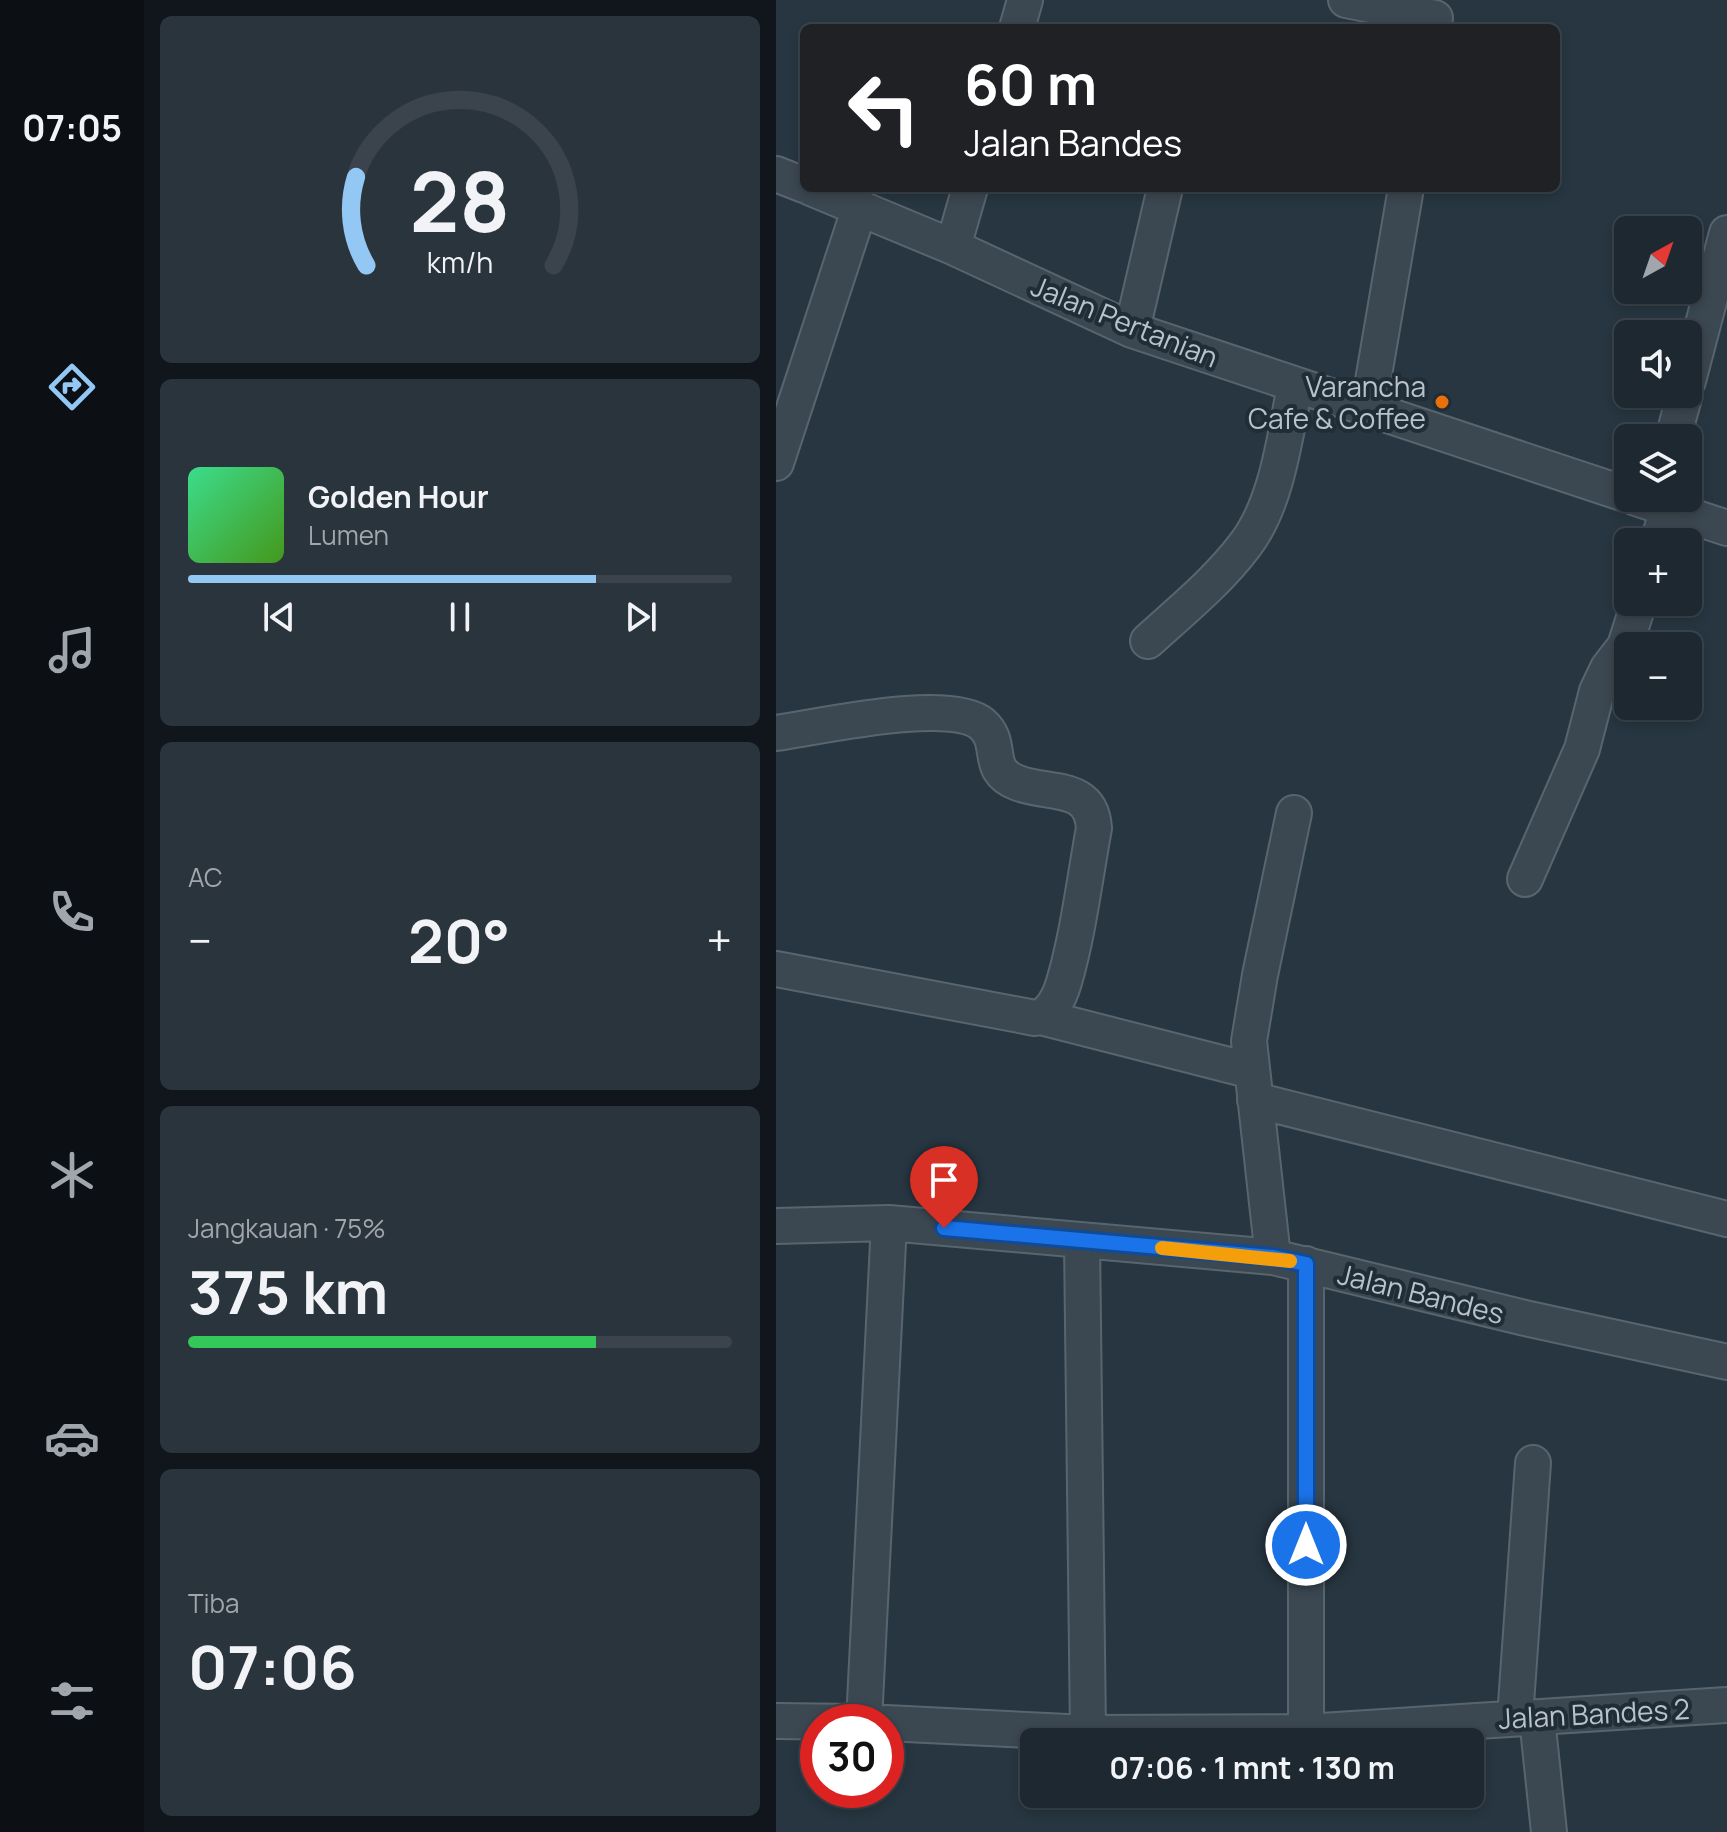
<!DOCTYPE html>
<html lang="id">
<head>
<meta charset="utf-8">
<style>
  body { margin:0; font-family:Manrope,sans-serif; background:#2a343d; color:#f1f3f6; height:100vh; display:flex; flex-direction:column; font-size:30px; white-space:nowrap }
  * { box-sizing:border-box; margin:0 }
  p { font-size:26px; color:#a0a6ab }
  .icon { flex:none; width:44px; height:44px; fill:none; stroke:currentColor; stroke-width:2; stroke-linecap:round; stroke-linejoin:round }
  .map { position:relative; flex:1; overflow:hidden }
  .drawer { display:flex; flex-direction:column; gap:16px; padding:16px; background:#10161b; width:632px }
  .drawer>* { flex:none }
  .hud { position:absolute; left:24px; top:24px; width:760px; height:168px; border-radius:12px; box-shadow:0 4px 12px #0003,0 0 0 2px #3b444d; background:#202124; color:#fff; overflow:hidden }
  .needle { width:52px; rotate:40deg }
  .buttons { position:absolute; left:838px; top:216px; display:grid; gap:16px }
  .buttons a { display:grid; place-items:center; width:88px; height:88px; border-radius:12px; background:#1d2831; box-shadow:0 4px 12px #0003,0 0 0 2px #3b444d; font-size:40px }
  .speed { position:absolute; left:24px; top:1704px; display:flex; gap:16px; font-size:40px; font-weight:700; text-align:center }
  .speed>* { display:grid; place-content:center; width:104px; height:104px; border-radius:50%; background:#1d2831; box-shadow:0 4px 12px #0003,0 0 0 2px #3b444d; line-height:1 }
  .speed .limit { border:12px solid #d22; background:#fff; color:#111 }
  .pin { position:absolute; display:grid; place-items:center; width:68px; height:68px; color:#fff; margin:-82px -34px; border-radius:50% 50% 50% 0; rotate:-45deg; box-shadow:0 0 8px #0007 }
  .pin .icon { rotate:45deg }
  .me { position:absolute; width:88px; margin:-44px; rotate:0deg; stroke-linejoin:round; filter:drop-shadow(0 0 6px #0008) }
  .turn { display:flex; align-items:center; gap:28px; height:168px; padding:0 32px; font-size:36px }
  .turn .icon { width:104px; height:104px; stroke-width:2.5 }
  .turn b { display:block; font-size:56px; line-height:68px }
  .big { font-size:60px; font-weight:700; line-height:1.1 }
  .drawer .card { flex:1; display:flex; flex-direction:column; justify-content:center; gap:12px; min-width:0; padding:0 28px; border-radius:12px; background:#2a343d }
  .drawer .dial { align-items:center; gap:0 }
  .dial svg { height:208px; overflow:visible; fill:none; stroke:#3b444d; stroke-width:7; stroke-linecap:round; text-anchor:middle }
  .dial text { fill:#f1f3f6; stroke:none }
  .song { display:flex; align-items:center; gap:24px }
  .cover { width:96px; height:96px; border-radius:12px; background:linear-gradient(135deg,hsl(150 70% 55%),hsl(100 70% 35%)) }
  .played { height:8px; border-radius:4px; background:linear-gradient(90deg,#93c8f5 75%,#3b444d 75%) }
  .keys { display:flex; justify-content:space-around; direction:ltr }
  .heat { display:flex; justify-content:space-between; align-items:center; font-size:44px; direction:ltr }
  .charge { height:12px; border-radius:6px; background:linear-gradient(90deg,#34c759 75%,#3b444d 0) }
  .trip { position:absolute; left:244px; top:1728px; width:464px; height:80px; border-radius:12px; background:#1d2831; box-shadow:0 4px 12px #0003,0 0 0 2px #3b444d; font-weight:700; line-height:80px; text-align:center }
  main { display:flex; flex:1; min-height:0 }
  .dock { display:flex; flex-direction:column; width:144px; justify-content:space-around; align-items:center; background:#0c1014; color:#a0a6ab }
  .dock .icon { width:56px; height:56px }
  .dock .on { color:#93c8f5 }
  .dock b { font-size:36px; color:#f1f3f6 }
  .map>svg:first-child { display:block }
  .lines { fill:none; stroke-linecap:round; stroke-linejoin:round }
  .minor-casing { stroke:#59656e; stroke-width:38 }
  .minor { stroke:#3b4751; stroke-width:34 }
  .route-casing { stroke:#114b97; stroke-width:20 }
  .route { stroke:#1a73e8; stroke-width:14 }
  .slow { stroke:#f59e0b; stroke-width:14 }
  .food-dot { fill:#e8710a; stroke:#202d36; stroke-width:3 }
  .labels { text-anchor:middle; dominant-baseline:central; stroke-width:8; stroke-linejoin:round; paint-order:stroke }
  .street-label { font-size:28px; fill:#b8c2cb; stroke:#202d36 }
  .poi-label { font-size:28px; fill:#b8c2cb; stroke:#202d36; text-anchor:end }
</style>
</head>
<body>
<main>
<nav class="dock">
<b>07:05</b>
<svg class="icon on" aria-label="directions" viewBox="0 0 24 24"><path d="M12 3l9 9-9 9-9-9zM9 14v-3h6M13 9l2 2-2 2"/></svg>
<svg class="icon" aria-label="music" viewBox="0 0 24 24"><path d="M9 18V5l10-2v13"/><circle cx="6" cy="18" r="3"/><circle cx="16" cy="16" r="3"/></svg>
<svg class="icon" aria-label="phone" viewBox="0 0 24 24"><path d="M5 4h4l2 5-3 2q2 4 5 5l2-3 5 2v4C11 20 4 13 5 4z"/></svg>
<svg class="icon" aria-label="climate" viewBox="0 0 24 24"><path d="M12 3v18M4 7l16 10M4 17L20 7"/></svg>
<svg class="icon" aria-label="car" viewBox="0 0 24 24"><path d="M5 17H2v-5l4-1 3-4h7l3 4 3 1v5h-3M9 17h6M6 11h13"/><circle cx="7" cy="17" r="2"/><circle cx="17" cy="17" r="2"/></svg>
<svg class="icon" aria-label="filters" viewBox="0 0 24 24"><path d="M4 7h16M4 17h16"/><circle cx="9" cy="7" r="2"/><circle cx="15" cy="17" r="2"/></svg>
</nav>
<section class="drawer">
<div class="card dial"><svg viewBox="0 0 100 80">
<path d="M14 69A42 42 0 1 1 86 69"/>
<path d="M14 69A42 42 0 0 1 10 35" stroke="#93c8f5"/>
<text x="50" y="56" font-size="32" font-weight="700">28</text>
<text x="50" y="72" font-size="11">km/h</text>
</svg></div>
<div class="card">
<div class="song"><i class="cover"></i><div><b>Golden Hour</b><p>Lumen</p></div></div>
<div class="played"></div>
<div class="keys"><svg class="icon" aria-label="previous" viewBox="0 0 24 24"><path d="M18 5L8 12l10 7zM5 5v14"/></svg><svg class="icon" aria-label="pause" viewBox="0 0 24 24"><path d="M8 5v14M16 5v14"/></svg><svg class="icon" aria-label="next" viewBox="0 0 24 24"><path d="M6 5l10 7-10 7zM19 5v14"/></svg></div>
</div>
<div class="card"><p>AC</p>
<div class="heat"><a>−</a><b class="big">20°</b><a>+</a></div>
</div>
<div class="card"><p>Jangkauan · 75%</p><b class="big">375 km</b><div class="charge"></div></div>
<div class="card"><p>Tiba</p><b class="big">07:06</b></div>
</section>
<div class="map">
<svg width="951" height="1832" viewBox="0 0 951 1832">
  <rect width="100%" height="100%" fill="#273641"/>
  <g class="lines">
    <defs>
      <path id="minor" d="M570 0 659 18
        M241 28 249 0
        M0 174 28 185
        M35 188 177 247 356 330 852 495
        M177 247 194 188
        M356 330 389 188
        M912 381 951 233
        M592 410 630 188
        M897 438 909 394
        M0 463 84 207
        M860 498 951 528
        M882 542 892 508
        M372 641C405 611 442 581 469 545 501 504 509 436 519 386
        M0 733C43 727 174 697 206 724 229 744 207 770 242 783 273 795 315 783 318 828 309 877 302 935 288 982 284 996 275 1016 259 1018L0 969
        M749 879 806 749 821 691 832 668 849 646 863 602
        M265 1017 476 1071
        M479 1100 951 1219
        M0 1226 113 1223 497 1257 749 1318 951 1362
        M306 1242 312 1733
        M497 1257 473 1041 484 975 518 813
        M739 1718 757 1463
        M761 1718 773 1832
        M0 1721 83 1722
        M88 1722 113 1223
        M110 1723 312 1733 530 1732 951 1705
        M530 1732V1264"/>
    </defs>
    <use href="#minor" class="minor-casing"/>
    <use href="#minor" class="minor"/>
  </g>
  <g class="lines">
    <defs>
      <path id="route" d="M168 1228 497 1257 530 1264V1545"/>
    </defs>
    <use href="#route" class="route-casing"/>
    <use href="#route" class="route"/>
    <path class="slow" d="M386 1248 514 1261"/>
  </g>
  <circle class="food-dot" cx="666" cy="402" r="8"/>
  <g class="labels">
    <g class="street-label">
      <text transform="translate(349 321) rotate(22)">Jalan Pertanian</text>
      <text transform="translate(645 1293) rotate(14)">Jalan Bandes</text>
      <text transform="translate(818 1713) rotate(-3)">Jalan Bandes 2</text>
    </g>
    <g class="poi-label">
      <text x="650" y="386">Varancha<tspan x="650" dy="32">Cafe &amp; Coffee</tspan></text>
    </g>
  </g>
</svg>
<div class="buttons">
<a><svg class="needle" viewBox="-14 -14 28 28"><path d="M0-13l5 13h-10z" fill="#e53935"/><path d="M0 13l5-13h-10z" fill="#a0a6ab"/></svg></a>
<a><svg class="icon" aria-label="sound" viewBox="0 0 24 24"><path d="M4 9h4l5-4v14l-5-4H4zM17 9q2 3 0 6"/></svg></a>
<a><svg class="icon" aria-label="layers" viewBox="0 0 24 24"><path d="M12 4l9 5-9 5-9-5zM3 14l9 5 9-5"/></svg></a>
<a>+</a>
<a>−</a>
</div>
<div class="speed"><div class="limit">30</div></div>
<div class="pin" style="left:168px;top:1228px;background:#d93025"><svg class="icon" aria-label="arrive" viewBox="0 0 24 24"><path d="M6 21V4h12l-3 4 3 4H6"/></svg></div>
<svg class="me" style="left:530px;top:1545px" viewBox="-20 -20 40 40"><circle r="17" fill="#1a73e8" stroke="#fff" stroke-width="3"/><path d="M0-11L8 9 0 5-8 9z" fill="#fff"/></svg>
<div class="trip">07:06 · 1 mnt · 130 m</div>
<div class="hud">
<div class="turn"><svg class="icon" aria-label="left" viewBox="0 0 24 24"><path d="M17 20v-9H6M10 6l-5 5 5 5"/></svg><div><b>60 m</b>Jalan Bandes</div></div>
</div>
</div>
</main>
</body>
</html>
